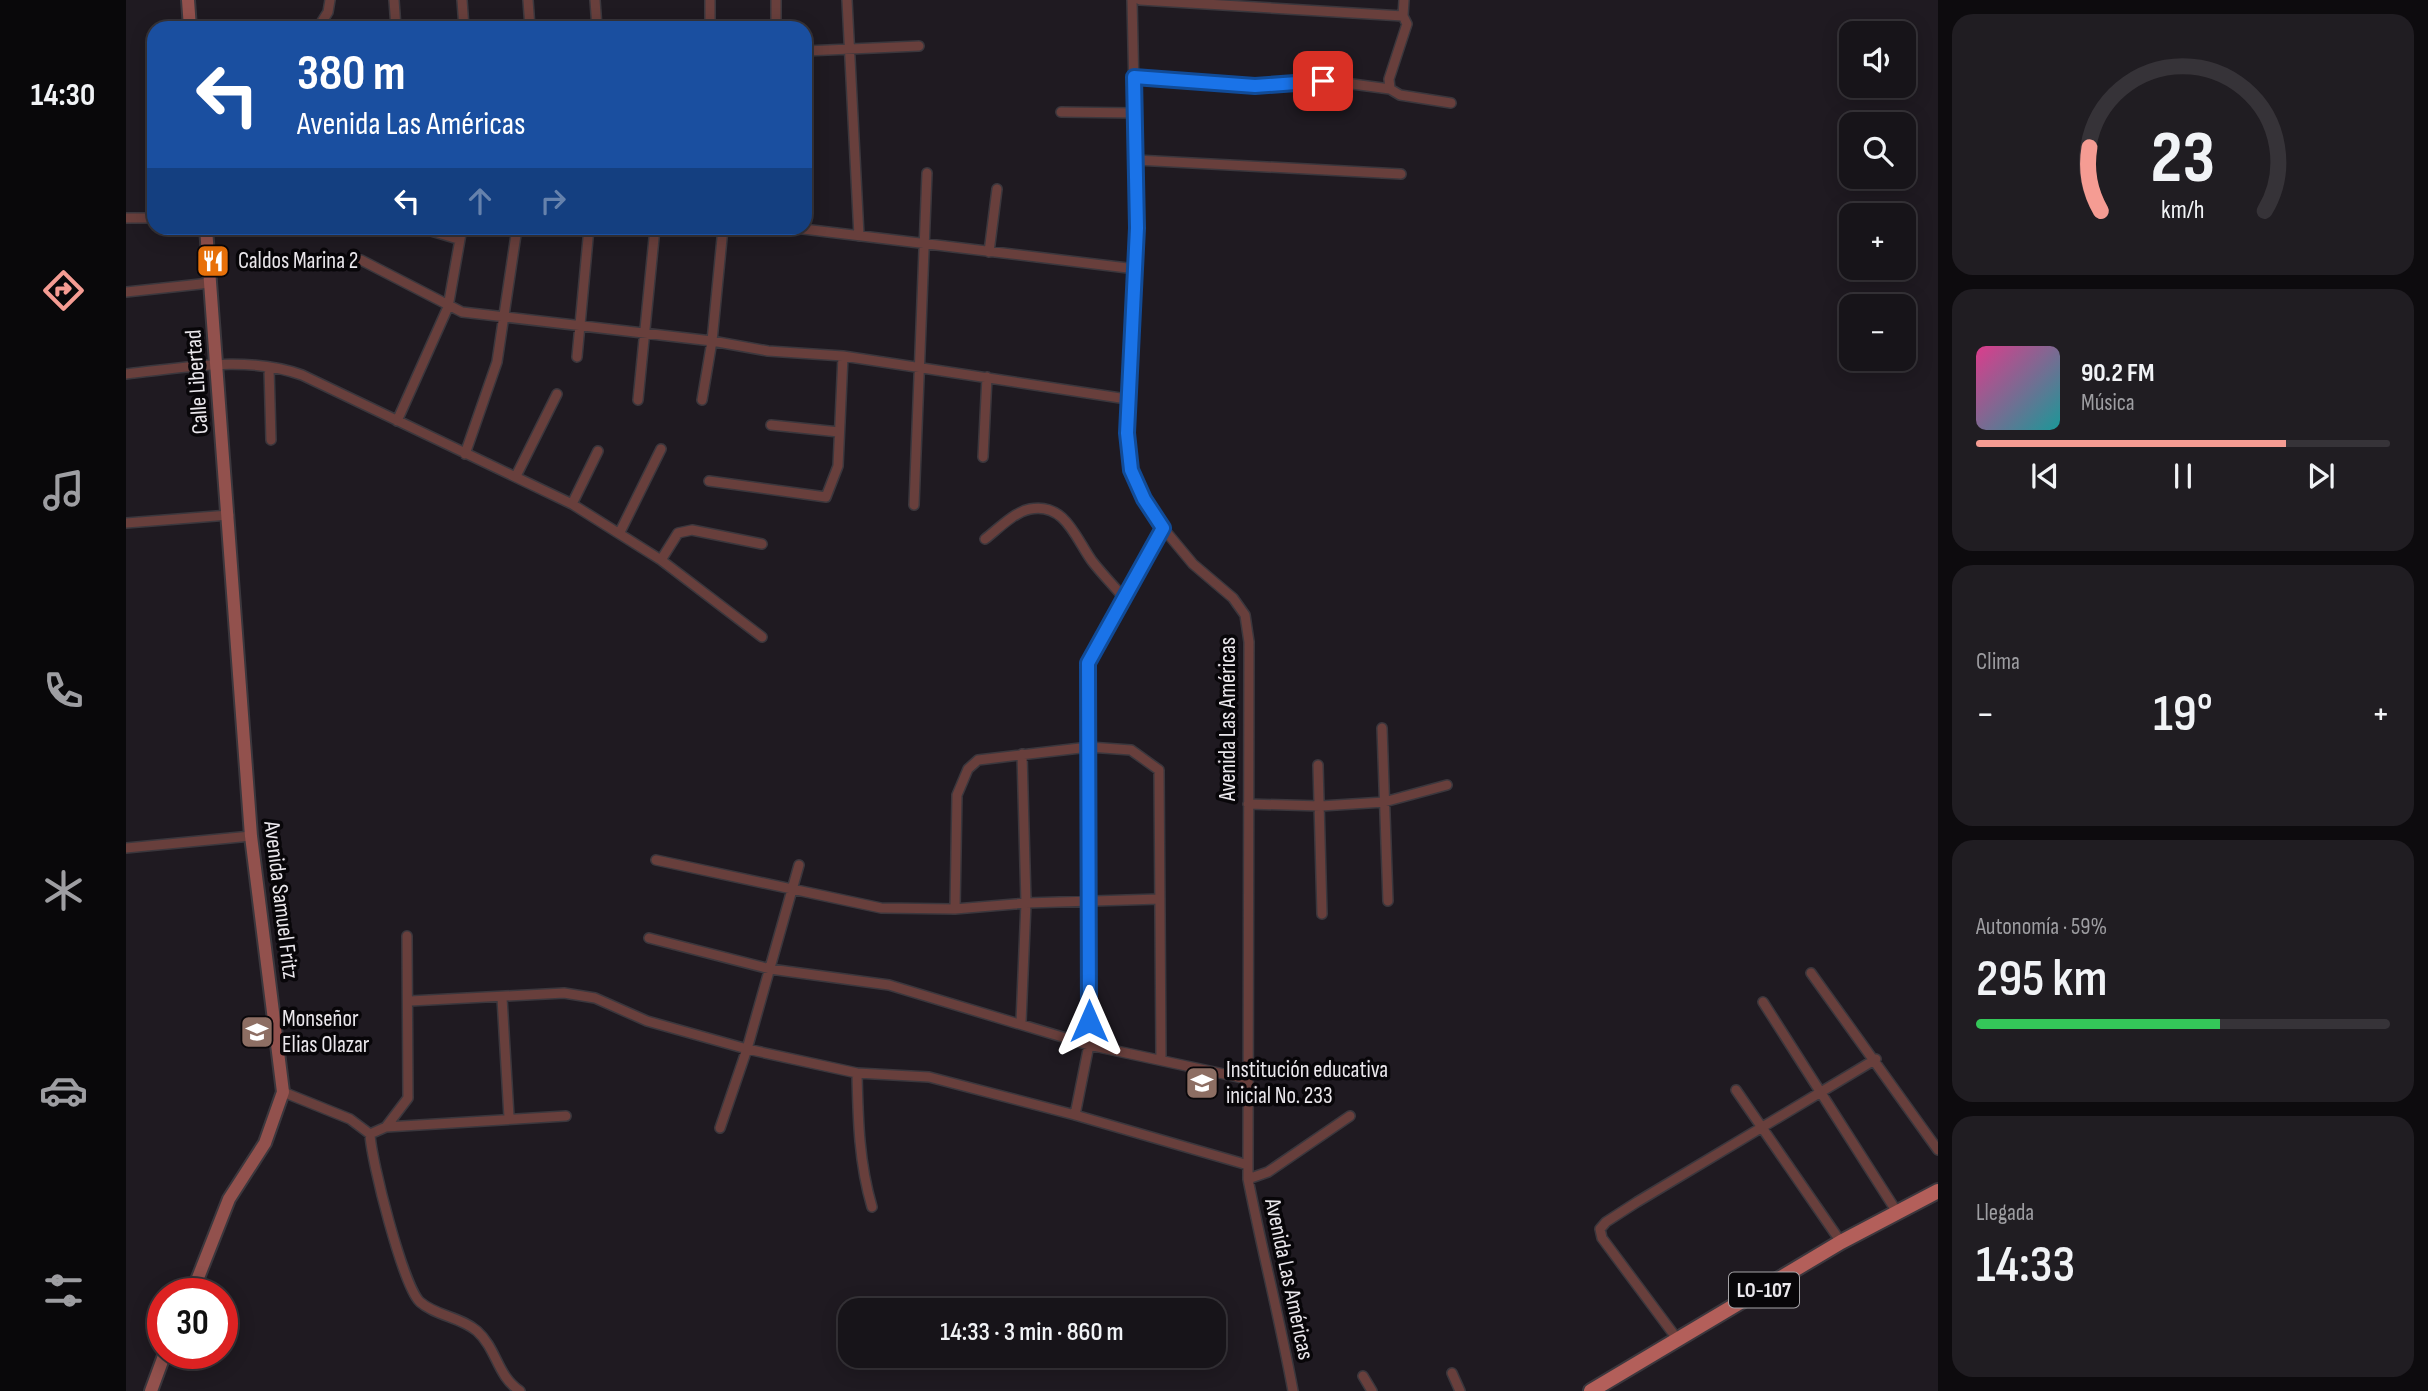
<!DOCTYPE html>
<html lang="es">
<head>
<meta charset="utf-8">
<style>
  body { margin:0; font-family:"Sofia Sans Condensed",sans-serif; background:#201d22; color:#f1f3f6; height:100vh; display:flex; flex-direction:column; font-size:26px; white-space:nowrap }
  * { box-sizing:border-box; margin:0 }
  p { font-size:23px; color:#9e9ea2 }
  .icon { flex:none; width:38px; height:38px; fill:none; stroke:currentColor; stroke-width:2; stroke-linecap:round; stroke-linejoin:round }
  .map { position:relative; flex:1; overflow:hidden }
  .drawer { display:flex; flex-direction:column; gap:14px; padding:14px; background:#0d0b0e; width:490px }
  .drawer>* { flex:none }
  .banner { position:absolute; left:21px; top:21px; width:665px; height:214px; border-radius:21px; box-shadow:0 4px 18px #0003,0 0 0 2px #363338; background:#1a4fa0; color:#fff; overflow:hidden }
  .buttons { position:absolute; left:1713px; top:21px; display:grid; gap:14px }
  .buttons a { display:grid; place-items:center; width:77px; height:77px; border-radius:14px; background:#171419; box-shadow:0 4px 18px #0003,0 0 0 2px #363338; font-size:35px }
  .speed { position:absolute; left:21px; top:1278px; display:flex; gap:14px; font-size:35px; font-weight:700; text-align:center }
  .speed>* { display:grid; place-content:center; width:91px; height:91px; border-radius:50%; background:#171419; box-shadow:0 4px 18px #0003,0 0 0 2px #363338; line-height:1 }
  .speed .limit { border:10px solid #d22; background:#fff; color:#111 }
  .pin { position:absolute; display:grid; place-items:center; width:60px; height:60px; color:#fff; margin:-30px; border-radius:14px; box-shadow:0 4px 10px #0006 }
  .me { position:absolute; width:77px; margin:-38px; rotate:0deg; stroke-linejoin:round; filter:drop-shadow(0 0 5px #0008) }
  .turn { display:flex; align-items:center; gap:24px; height:147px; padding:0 35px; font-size:32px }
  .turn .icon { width:91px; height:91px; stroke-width:2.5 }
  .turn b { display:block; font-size:49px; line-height:60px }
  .lanes { display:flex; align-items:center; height:66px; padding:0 35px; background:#0003; justify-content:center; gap:35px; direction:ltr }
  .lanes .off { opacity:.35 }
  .big { font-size:52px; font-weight:600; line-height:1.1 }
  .drawer .widget { flex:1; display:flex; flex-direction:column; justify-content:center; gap:10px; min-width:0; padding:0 24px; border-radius:21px; background:#201d22 }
  .drawer .dial { align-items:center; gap:0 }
  .dial svg { height:182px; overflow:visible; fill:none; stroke:#363338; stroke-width:7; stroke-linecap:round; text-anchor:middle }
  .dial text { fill:#f1f3f6; stroke:none }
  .song { display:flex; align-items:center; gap:21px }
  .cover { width:84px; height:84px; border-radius:10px; background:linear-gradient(135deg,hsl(330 70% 55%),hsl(180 70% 35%)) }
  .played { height:7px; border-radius:4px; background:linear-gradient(90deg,#f59c93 75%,#363338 75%) }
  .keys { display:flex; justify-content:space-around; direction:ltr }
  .heat { display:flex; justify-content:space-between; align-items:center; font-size:38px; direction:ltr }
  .charge { height:10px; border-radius:5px; background:linear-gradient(90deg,#34c759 59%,#363338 0) }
  .trip { position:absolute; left:712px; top:1298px; width:388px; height:70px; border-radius:21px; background:#171419; box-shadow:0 4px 18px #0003,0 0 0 2px #363338; font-weight:600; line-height:70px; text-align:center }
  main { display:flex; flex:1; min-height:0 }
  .dock { display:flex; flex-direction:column; width:126px; justify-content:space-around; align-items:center; background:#09080a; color:#9e9ea2 }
  .dock .icon { width:49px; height:49px }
  .dock .current { color:#f59c93 }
  .dock b { font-size:32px; color:#f1f3f6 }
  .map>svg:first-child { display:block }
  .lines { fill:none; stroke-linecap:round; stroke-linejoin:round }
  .street-casing { stroke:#3b373d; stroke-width:12 }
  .secondary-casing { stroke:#3b373d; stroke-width:16 }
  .primary-casing { stroke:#3b373d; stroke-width:18 }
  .street { stroke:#683f3c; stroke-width:9 }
  .secondary { stroke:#92514d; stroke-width:12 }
  .primary { stroke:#b35f5a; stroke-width:14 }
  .route-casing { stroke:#114b97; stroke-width:18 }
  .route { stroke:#1a73e8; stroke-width:12 }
  .labels { text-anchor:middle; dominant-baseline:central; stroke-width:7; stroke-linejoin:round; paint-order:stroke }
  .shield { fill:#080609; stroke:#a6a4a8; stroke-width:2 }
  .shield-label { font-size:21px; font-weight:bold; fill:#eae7ec }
  .poi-label { font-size:23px; fill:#eae7ec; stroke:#080609; text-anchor:start }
  .street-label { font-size:23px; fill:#eae7ec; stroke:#080609 }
</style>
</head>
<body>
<main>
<nav class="dock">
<b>14:30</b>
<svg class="icon current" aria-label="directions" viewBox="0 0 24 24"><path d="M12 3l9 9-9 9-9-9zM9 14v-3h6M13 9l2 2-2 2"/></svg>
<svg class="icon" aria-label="music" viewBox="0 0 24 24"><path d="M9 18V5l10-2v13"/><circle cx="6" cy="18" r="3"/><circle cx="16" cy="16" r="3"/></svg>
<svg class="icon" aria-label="phone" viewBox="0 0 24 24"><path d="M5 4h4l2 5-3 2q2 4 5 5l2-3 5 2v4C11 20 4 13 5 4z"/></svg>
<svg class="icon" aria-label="climate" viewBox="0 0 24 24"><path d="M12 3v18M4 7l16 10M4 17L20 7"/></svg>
<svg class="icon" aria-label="car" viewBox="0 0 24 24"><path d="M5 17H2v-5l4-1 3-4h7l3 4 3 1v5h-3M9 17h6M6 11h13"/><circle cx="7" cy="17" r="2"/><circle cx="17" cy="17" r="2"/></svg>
<svg class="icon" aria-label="filters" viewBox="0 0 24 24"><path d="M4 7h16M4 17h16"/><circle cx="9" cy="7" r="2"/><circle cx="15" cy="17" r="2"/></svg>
</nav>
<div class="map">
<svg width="1812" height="1391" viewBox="0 0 1812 1391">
  <rect width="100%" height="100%" fill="#1f1a21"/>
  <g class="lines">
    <defs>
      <path id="street" d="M268 0 270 28
        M336 0 338 28
        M402 0 404 28
        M469 0 471 28
        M584 0V28
        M721 0 733 236
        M1006 0 1011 228 1001 399 1005 470 1018 499 1037 528 1067 564 1107 598 1119 615 1123 642 1122 1179C1136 1250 1154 1320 1167 1391
        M1014 0 1277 16 1281 24 1263 79 1264 89 1274 95 1325 103
        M1277 16 1278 0
        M192 28 202 12 204 0
        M650 28V0
        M679 51 793 46
        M1008 77 1129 86 1211 82 1264 89
        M935 112 1009 113
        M1010 160 1275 174
        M0 218H28
        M295 228 332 239
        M669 228 1010 269
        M863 252 871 189
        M235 260 336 312 586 341 642 351 717 356 1001 399
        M0 292 84 283
        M451 357 463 228
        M143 368 145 440
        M0 374C58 368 120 355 176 375L446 504 535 560 636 637
        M512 400 529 228
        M576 400 586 341 597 228
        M271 421 322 307 336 228
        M645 425 713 432
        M339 454 371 362 391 228
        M857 457 861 377
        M390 476 431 394
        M583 481 700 497 712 466 717 356
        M446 504 472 451
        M788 505 801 173
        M0 523 103 515
        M494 532 535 449
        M859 539C871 530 888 512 904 509 939 502 950 539 966 561 976 574 988 586 998 598
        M535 560 552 533 566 530 636 544
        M1256 728 1262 901
        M1192 765 1196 914
        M1122 804 1195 806 1258 802 1321 785
        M0 848 125 836
        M530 860 755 908 829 909 900 903 1034 899
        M829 909 831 795 842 769 852 760 963 747 1005 750 1033 770 1035 1059
        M523 938 644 969 763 985 963 1045 1121 1079
        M1685 973 1812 1150
        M376 998 383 1117
        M284 1001 438 993 469 998 521 1021 621 1049 731 1073 803 1077 949 1115 1122 1165
        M1637 1002 1771 1212
        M895 1022 900 903 896 754
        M731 1073C732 1120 733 1163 746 1207
        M1610 1090 1715 1242
        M157 1092 224 1119 244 1134C245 1160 277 1286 294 1302 310 1316 335 1317 351 1331 371 1349 371 1376 394 1391
        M949 1115 963 1045V663L1037 528
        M260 1127 440 1116
        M594 1128 621 1049 673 865
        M244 1134 260 1127 282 1098 281 936
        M1122 1179 1142 1172 1224 1116
        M1552 1340 1476 1238 1474 1229 1480 1222 1511 1202 1750 1059
        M1326 1373 1334 1391
        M1237 1376 1246 1391"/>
      <path id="secondary" d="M62 0 64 28
        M66 1293 103 1199 139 1143 157 1092 125 836 80 228
        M25 1391 39 1353"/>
      <path id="primary" d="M1465 1391 1715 1242 1812 1191"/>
    </defs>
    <use href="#street" class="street-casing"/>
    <use href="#secondary" class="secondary-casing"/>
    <use href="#primary" class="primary-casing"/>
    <use href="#street" class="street"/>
    <use href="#secondary" class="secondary"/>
    <use href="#primary" class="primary"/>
  </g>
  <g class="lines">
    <defs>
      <path id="route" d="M963 1021 962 663 1037 528 1018 499 1005 470 1001 433 1011 228 1008 77 1129 86 1197 81"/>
    </defs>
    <use href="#route" class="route-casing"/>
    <use href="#route" class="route"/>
  </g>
  <defs>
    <symbol id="restaurant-square" viewBox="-11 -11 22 22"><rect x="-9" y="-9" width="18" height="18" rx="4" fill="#e8710a" stroke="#080609"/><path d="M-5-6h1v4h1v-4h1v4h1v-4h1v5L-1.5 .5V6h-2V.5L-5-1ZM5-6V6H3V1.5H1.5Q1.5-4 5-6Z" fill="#fff"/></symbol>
    <symbol id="school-square" viewBox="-11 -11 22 22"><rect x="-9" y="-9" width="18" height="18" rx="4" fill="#8d6e63" stroke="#080609"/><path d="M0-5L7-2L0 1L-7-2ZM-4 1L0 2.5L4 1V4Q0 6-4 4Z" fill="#fff"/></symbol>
  </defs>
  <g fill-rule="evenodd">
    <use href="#restaurant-square" x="68" y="242" width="38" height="38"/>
    <use href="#school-square" x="112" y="1013" width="38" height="38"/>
    <use href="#school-square" x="1057" y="1064" width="38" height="38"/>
  </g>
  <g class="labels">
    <rect class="shield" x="1603" y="1272.5" width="70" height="35" rx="5"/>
    <g class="shield-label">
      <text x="1638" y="1290">LO-107</text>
    </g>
    <g class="poi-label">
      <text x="112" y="261">Caldos Marina 2</text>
      <text x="156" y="1019">Monseñor<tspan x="156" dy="26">Elias Olazar</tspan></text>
      <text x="1100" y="1070">Institución educativa<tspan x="1100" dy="26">inicial No. 233</tspan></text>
    </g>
    <g class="street-label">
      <text transform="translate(71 382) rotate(-94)">Calle Libertad</text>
      <text transform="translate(1102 719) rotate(-90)">Avenida Las Américas</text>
      <text transform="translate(155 900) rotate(83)">Avenida Samuel Fritz</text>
      <text transform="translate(1163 1279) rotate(78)">Avenida Las Américas</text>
    </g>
  </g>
</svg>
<div class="buttons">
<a><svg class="icon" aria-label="sound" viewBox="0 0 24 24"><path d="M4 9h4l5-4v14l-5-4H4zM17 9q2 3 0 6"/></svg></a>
<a><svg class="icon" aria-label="search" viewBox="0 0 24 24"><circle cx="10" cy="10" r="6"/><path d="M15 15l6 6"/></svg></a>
<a>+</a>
<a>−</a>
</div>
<div class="speed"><div class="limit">30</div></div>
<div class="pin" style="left:1197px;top:81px;background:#d93025"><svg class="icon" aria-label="arrive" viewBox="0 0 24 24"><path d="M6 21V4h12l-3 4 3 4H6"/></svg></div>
<svg class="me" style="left:963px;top:1021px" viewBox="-20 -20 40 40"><path d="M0-17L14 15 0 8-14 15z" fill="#1a73e8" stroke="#fff" stroke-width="4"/></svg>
<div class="trip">14:33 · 3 min · 860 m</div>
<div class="banner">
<div class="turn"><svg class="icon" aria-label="left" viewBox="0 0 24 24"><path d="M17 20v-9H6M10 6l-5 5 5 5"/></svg><div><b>380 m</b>Avenida Las Américas</div></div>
<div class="lanes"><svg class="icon" aria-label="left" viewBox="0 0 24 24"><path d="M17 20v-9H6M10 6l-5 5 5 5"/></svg><svg class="icon off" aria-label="ahead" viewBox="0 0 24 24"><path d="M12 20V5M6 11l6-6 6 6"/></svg><svg class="icon off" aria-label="right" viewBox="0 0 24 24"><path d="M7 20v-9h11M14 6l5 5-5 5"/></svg></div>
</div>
</div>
<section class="drawer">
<div class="widget dial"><svg viewBox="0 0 100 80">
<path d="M14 69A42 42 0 1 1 86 69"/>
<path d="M14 69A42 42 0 0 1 9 41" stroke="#f59c93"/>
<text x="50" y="56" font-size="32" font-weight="700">23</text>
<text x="50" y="72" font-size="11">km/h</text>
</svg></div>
<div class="widget">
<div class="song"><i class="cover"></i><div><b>90.2 FM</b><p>Música</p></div></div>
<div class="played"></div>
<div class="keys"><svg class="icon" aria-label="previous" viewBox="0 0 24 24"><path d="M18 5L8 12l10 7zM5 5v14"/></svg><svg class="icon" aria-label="pause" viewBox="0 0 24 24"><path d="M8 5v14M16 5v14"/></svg><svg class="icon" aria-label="next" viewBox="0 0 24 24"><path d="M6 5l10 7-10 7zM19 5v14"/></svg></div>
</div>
<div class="widget"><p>Clima</p>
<div class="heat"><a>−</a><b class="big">19°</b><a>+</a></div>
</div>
<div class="widget"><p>Autonomía · 59%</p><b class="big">295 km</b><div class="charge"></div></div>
<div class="widget"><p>Llegada</p><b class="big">14:33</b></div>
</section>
</main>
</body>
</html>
